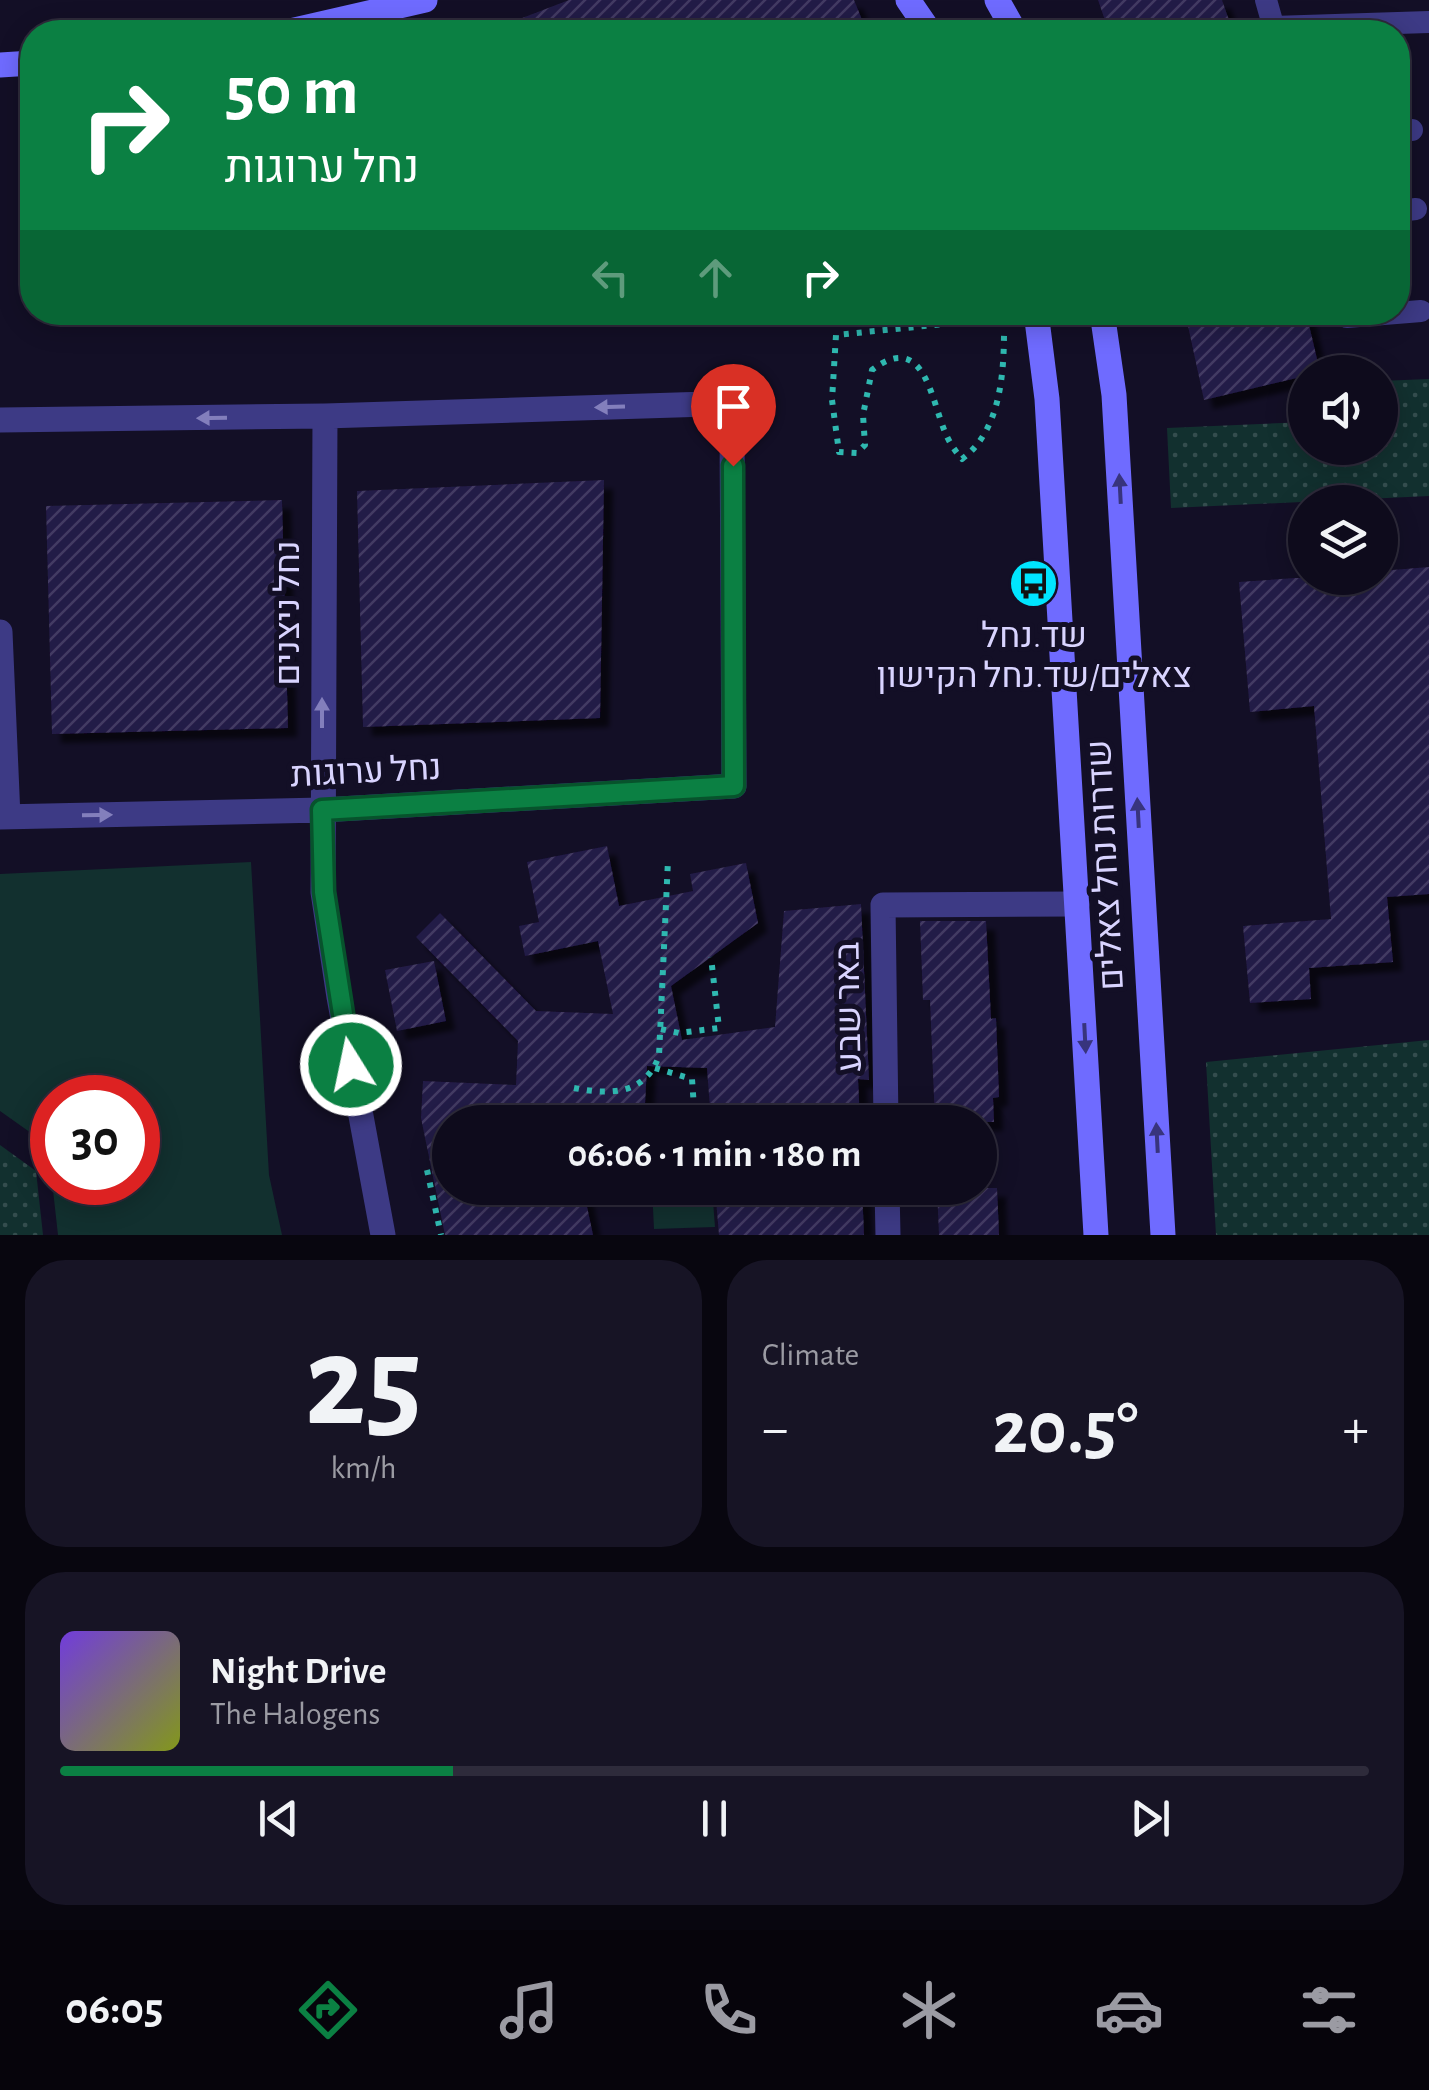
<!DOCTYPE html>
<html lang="en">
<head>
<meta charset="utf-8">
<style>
  body { margin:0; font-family:"Alegreya Sans",Heebo,sans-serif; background:#171425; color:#f1f3f6; height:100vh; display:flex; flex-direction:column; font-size:38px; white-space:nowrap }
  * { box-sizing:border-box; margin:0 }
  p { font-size:32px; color:#9b9ba3 }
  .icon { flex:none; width:55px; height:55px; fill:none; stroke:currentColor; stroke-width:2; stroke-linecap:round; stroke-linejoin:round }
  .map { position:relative; height:1235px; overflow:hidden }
  .details { display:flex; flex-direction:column; gap:25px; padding:25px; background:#08060f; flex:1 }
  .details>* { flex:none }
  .hud { position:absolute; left:20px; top:20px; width:1390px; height:305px; border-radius:40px; box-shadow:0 5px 25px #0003,0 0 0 2px #2e2b3b; background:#0b8043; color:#fff; overflow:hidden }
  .buttons { position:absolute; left:1288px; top:355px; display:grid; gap:20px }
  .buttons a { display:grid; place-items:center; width:110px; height:110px; border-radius:50%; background:#0e0b1c; box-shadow:0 5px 25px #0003,0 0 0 2px #2e2b3b; font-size:50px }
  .speed { position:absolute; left:30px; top:1075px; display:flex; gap:20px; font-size:50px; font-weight:700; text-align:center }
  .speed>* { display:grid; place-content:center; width:130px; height:130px; border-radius:50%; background:#0e0b1c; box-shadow:0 5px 25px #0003,0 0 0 2px #2e2b3b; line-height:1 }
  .speed .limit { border:15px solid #d22; background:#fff; color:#111 }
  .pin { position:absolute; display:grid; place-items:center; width:85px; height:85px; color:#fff; margin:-102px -42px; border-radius:50% 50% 50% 0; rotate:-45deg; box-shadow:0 0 10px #0007 }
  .pin .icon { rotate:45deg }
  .me { position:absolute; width:110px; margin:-55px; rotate:350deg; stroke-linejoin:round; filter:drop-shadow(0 0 8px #0008) }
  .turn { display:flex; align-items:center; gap:35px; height:210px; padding:0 40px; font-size:45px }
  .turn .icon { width:130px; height:130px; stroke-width:2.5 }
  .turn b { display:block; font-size:70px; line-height:85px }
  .lanes { display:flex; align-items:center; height:95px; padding:0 40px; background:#0003; justify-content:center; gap:50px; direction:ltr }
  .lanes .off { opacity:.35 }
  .big { font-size:75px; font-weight:600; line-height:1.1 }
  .details .tile { flex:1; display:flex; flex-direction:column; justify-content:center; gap:15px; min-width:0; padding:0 35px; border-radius:40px; background:#171425 }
  .details .dial { align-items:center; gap:0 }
  .dial b { font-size:130px; line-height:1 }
  .song { display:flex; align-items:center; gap:30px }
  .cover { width:120px; height:120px; border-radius:15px; background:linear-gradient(135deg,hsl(260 70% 55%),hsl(70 70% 35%)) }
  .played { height:10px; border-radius:5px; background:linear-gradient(90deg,#0b8043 30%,#2e2b3b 30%) }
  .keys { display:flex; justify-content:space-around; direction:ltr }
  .heat { display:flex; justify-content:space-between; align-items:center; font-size:55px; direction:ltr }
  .details .tiles { flex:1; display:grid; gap:25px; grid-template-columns:1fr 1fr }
  .tile:last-child { grid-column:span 2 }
  .trip { position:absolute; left:432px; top:1105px; width:565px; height:100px; border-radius:50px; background:#0e0b1c; box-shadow:0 5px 25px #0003,0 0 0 2px #2e2b3b; font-weight:600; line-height:100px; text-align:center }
  .tab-bar { display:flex; height:160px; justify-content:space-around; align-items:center; background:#06040b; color:#9b9ba3 }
  .tab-bar .icon { width:70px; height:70px }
  .tab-bar .selected { color:#0b8043 }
  .tab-bar b { font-size:45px; color:#f1f3f6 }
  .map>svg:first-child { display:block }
  .grass { fill:url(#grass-dots) }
  .park { fill:#12302f; fill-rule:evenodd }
  .building { fill:url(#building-hatch); filter:url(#shadow) }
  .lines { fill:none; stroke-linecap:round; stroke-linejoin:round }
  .path { stroke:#2fb8b0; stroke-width:6; stroke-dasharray:5 8; stroke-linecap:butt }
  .service { stroke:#3d3a85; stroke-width:22 }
  .minor { stroke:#3d3a85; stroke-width:25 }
  .secondary { stroke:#6f6bff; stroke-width:25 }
  .oneway { fill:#837fbc }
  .oneway2 { fill:#38347d }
  .route-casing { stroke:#07532c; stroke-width:25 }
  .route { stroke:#0b8043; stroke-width:18 }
  .labels { text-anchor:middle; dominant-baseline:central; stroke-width:10; stroke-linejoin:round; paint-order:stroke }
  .street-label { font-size:35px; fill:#d9d4ff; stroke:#130f26 }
  .poi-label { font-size:35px; fill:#d9d4ff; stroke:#130f26 }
</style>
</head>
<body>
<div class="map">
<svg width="1429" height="1235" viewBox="0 0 1429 1235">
  <defs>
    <pattern id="grass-dots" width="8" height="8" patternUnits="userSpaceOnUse" patternTransform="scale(2.5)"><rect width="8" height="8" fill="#12302f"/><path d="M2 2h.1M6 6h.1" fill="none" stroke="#344d4e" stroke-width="1.8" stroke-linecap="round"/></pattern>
    <pattern id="building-hatch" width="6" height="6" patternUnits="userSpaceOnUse" patternTransform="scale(2.5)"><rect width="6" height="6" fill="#241b47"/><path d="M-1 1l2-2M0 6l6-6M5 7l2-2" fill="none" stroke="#433b63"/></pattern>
    <filter id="shadow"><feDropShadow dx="9" dy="9" stdDeviation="2.5" flood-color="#0009"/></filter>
  </defs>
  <rect width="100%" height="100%" fill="#130f26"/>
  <path class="grass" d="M1429 379V496L1171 508 1167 428 1305 422V448H1380V381Z
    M1429 1040V1235H1216L1206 1062Z
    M0 1145 36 1171 43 1235H0Z"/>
  <path class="park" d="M251 862 269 1175 282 1235H58L48 1145 0 1111V874ZM52 1098H138V1182H52Z
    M652 1188H712L715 1227 654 1229Z"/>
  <path class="building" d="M569 0H854L867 32H491V30Z
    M1098 0H1222L1233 32H1109Z
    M1185 312H1306L1320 372H1305V376L1204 400Z
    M604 480 600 718 363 727 357 491Z
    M282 500 288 728 52 734 46 506Z
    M1429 567V894L1387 897 1393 962 1309 968 1311 999 1250 1003 1243 926 1331 919 1314 706 1250 712 1239 582 1295 578H1380V571Z
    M607 846 619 906 693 891 690 874 746 863 758 923 671 986 682 1040 775 1027 784 911 861 904 869 1080 858 1079 860 1122H711L707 1068 647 1066 644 1122H450V1188H583L593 1235H445L421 1118 423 1081 516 1085 518 1041 416 937 440 913 536 1011 613 1014 598 941 525 956 519 926 539 922 527 862Z
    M920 921H986L991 1019 996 1018 999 1097 993 1098 994 1122H935L930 1000H923Z
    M434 961 446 1021 397 1031 385 970Z
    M715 1188H862L864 1235H719Z
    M937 1188H997L999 1235H939Z"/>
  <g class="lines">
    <path class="path" d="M1004 318 836 335 832 400 839 452 857 453 865 445 863 415 872 370C924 330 931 399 945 432 949 442 955 451 962 459 1000 431 1004 375 1004 331
      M661 1029 679 1033 719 1028 711 957
      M655 1068 692 1079 695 1122
      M574 1088C610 1095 645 1095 659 1056L668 860
      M427 1170 441 1235"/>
    <path class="service" d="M1266 0 1275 32
      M1273 27 1429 22
      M1398 130H1412
      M1398 211 1416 209
      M1347 317 1421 311"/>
    <path class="minor" d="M325 416 323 892 339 997 383 1235
      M0 420 325 416 708 404 732 428 734 786 322 810 0 817
      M0 632 8 817
      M886 1122 883 905 1077 904
      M887 1188 888 1235"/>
    <path class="secondary" d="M908 0 930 32
      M997 0 1015 32
      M286 32 425 0
      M0 65 32 63
      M1036 312 1047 399 1096 1235
      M1102 312 1114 395 1163 1235"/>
  </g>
  <defs><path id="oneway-solid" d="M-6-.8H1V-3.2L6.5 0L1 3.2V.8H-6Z" transform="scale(2.5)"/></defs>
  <g class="oneway">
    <use href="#oneway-solid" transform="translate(610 407) rotate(178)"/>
    <use href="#oneway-solid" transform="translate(212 418) rotate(179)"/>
    <use href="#oneway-solid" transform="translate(322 713) rotate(-90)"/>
    <use href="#oneway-solid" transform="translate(97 815) rotate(-1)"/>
  </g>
  <g class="oneway2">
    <use href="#oneway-solid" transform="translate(1120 489) rotate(-93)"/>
    <use href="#oneway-solid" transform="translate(1138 813) rotate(-93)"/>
    <use href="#oneway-solid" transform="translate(1085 1038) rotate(87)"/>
    <use href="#oneway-solid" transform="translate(1157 1138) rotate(-93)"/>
  </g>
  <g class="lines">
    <defs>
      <path id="route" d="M351 1065 324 892 322 810 734 786 733 466"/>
    </defs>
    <use href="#route" class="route-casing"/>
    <use href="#route" class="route"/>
  </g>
  <defs>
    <symbol id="bus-disc" viewBox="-11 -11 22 22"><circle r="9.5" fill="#00e5ff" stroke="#130f26"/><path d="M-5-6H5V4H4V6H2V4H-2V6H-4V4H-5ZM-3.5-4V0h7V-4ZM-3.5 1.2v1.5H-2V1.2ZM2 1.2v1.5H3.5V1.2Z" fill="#111"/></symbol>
  </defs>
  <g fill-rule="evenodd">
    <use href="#bus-disc" x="1006" y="556" width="55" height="55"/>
  </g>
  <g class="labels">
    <g class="street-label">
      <text transform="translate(288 613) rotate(-90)">נחל ניצנים</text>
      <text transform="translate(366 772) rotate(-3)">נחל ערוגות</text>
      <text transform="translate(1106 865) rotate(-93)">שדרות נחל צאלים</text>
      <text transform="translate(849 1007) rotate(-91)">באר שבע</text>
    </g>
    <g class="poi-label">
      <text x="1034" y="636">שד.נחל<tspan x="1034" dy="40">צאלים/שד.נחל הקישון</tspan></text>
    </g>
  </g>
</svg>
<div class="buttons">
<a><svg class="icon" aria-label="sound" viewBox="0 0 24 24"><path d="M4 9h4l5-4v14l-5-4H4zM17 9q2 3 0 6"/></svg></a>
<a><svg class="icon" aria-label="layers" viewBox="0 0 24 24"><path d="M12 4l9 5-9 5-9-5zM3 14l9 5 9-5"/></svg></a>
</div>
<div class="speed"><div class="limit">30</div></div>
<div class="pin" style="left:733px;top:466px;background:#d93025"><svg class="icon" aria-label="arrive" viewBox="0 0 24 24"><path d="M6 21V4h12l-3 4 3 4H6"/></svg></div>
<svg class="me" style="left:351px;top:1065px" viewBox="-20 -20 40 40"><circle r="17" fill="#0b8043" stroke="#fff" stroke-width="3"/><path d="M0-11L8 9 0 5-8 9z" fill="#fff"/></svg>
<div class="trip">06:06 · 1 min · 180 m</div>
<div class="hud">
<div class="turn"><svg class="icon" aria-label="right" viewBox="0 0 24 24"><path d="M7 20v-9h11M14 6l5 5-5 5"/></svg><div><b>50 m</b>נחל ערוגות</div></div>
<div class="lanes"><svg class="icon off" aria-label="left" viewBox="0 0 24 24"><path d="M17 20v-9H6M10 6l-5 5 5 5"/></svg><svg class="icon off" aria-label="ahead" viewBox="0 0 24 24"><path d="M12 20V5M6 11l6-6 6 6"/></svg><svg class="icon" aria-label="right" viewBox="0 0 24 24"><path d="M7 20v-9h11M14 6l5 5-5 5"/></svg></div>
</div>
</div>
<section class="details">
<div class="tiles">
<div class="tile dial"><b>25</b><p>km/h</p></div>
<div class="tile"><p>Climate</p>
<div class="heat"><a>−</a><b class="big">20.5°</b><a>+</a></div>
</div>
<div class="tile">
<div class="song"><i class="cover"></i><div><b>Night Drive</b><p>The Halogens</p></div></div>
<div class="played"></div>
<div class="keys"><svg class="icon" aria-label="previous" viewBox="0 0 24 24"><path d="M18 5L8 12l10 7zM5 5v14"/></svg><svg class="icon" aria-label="pause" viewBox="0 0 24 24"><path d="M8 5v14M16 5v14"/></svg><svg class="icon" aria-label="next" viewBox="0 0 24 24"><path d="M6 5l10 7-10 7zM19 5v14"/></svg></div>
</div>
</div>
</section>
<nav class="tab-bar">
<b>06:05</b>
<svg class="icon selected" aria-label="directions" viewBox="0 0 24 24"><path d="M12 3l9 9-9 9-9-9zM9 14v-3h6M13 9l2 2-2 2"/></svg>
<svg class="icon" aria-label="music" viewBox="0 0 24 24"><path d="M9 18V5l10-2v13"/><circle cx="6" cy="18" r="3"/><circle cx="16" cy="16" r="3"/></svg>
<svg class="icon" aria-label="phone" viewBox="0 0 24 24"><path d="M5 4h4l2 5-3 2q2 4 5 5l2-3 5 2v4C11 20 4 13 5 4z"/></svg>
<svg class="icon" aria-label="climate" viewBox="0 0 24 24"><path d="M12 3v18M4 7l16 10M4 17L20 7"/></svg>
<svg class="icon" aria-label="car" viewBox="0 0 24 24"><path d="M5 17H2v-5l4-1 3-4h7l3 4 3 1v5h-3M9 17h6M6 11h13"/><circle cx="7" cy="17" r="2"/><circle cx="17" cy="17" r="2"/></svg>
<svg class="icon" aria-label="filters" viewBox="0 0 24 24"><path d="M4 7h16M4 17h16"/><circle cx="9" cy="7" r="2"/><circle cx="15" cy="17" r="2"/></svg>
</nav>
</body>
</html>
